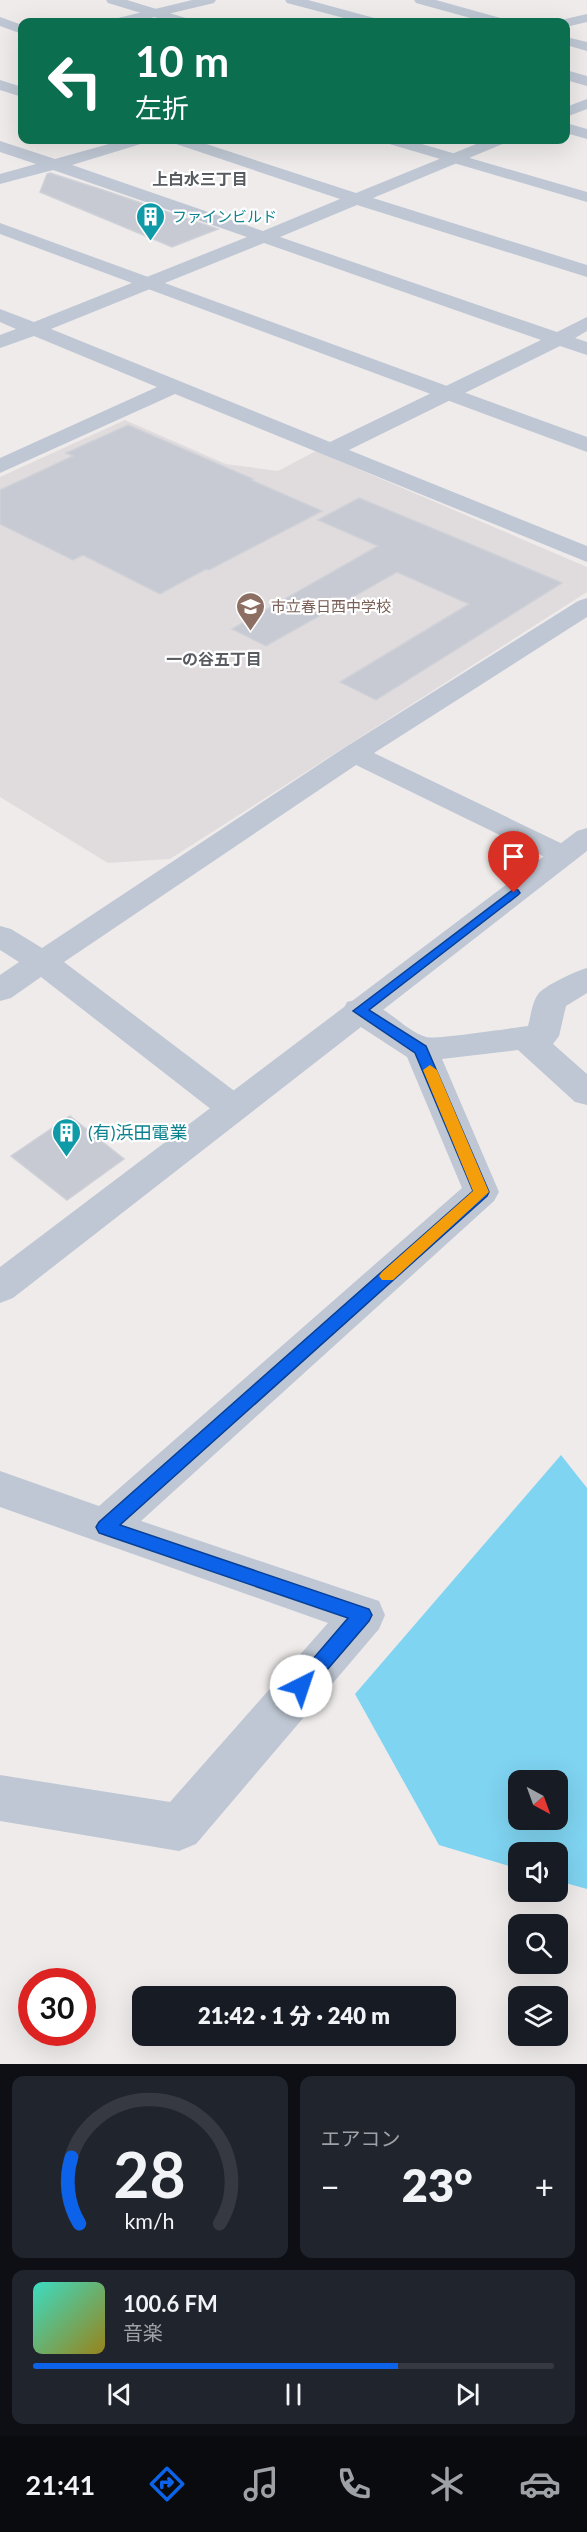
<!DOCTYPE html>
<html lang="ja">
<head>
<meta charset="utf-8">
<style>
  body { margin:0; font-family:Lato,"Noto Sans JP",sans-serif; background:#20242c; color:#f1f3f6; height:100vh; display:flex; flex-direction:column; font-size:22px; white-space:nowrap }
  * { box-sizing:border-box; margin:0 }
  p { font-size:20px; color:#9ea1a6 }
  .icon { flex:none; width:33px; height:33px; fill:none; stroke:currentColor; stroke-width:2; stroke-linecap:round; stroke-linejoin:round }
  .map { position:relative; height:2064px; overflow:hidden }
  .side { display:flex; flex-direction:column; gap:12px; padding:12px; background:#0d0f14; flex:1 }
  .side>* { flex:none }
  .hud { position:absolute; left:18px; top:18px; width:552px; height:126px; border-radius:12px; box-shadow:0 6px 24px #0002; background:#0b6e4f; color:#fff; overflow:hidden }
  .needle { width:39px; rotate:139deg }
  .controls { position:absolute; left:508px; top:1770px; display:grid; gap:12px }
  .controls a { display:grid; place-items:center; width:60px; height:60px; border-radius:12px; background:#171b24; box-shadow:0 6px 24px #0002; font-size:30px }
  .speed { position:absolute; left:18px; top:1968px; display:flex; gap:12px; font-size:30px; font-weight:700; text-align:center }
  .speed>* { display:grid; place-content:center; width:78px; height:78px; border-radius:50%; background:#171b24; box-shadow:0 6px 24px #0002; line-height:1 }
  .speed .limit { border:9px solid #d22; background:#fff; color:#111 }
  .pin { position:absolute; display:grid; place-items:center; width:51px; height:51px; color:#fff; margin:-62px -26px; border-radius:50% 50% 50% 0; rotate:-45deg; box-shadow:0 0 6px #0007 }
  .pin .icon { rotate:45deg }
  .me { position:absolute; width:66px; margin:-33px; rotate:41deg; stroke-linejoin:round; filter:drop-shadow(0 0 4px #0008) }
  .turn { display:flex; align-items:center; gap:21px; height:126px; padding:0 18px; font-size:27px }
  .turn .icon { width:78px; height:78px; stroke-width:2.5 }
  .turn b { display:block; font-size:42px; line-height:51px }
  .big { font-size:45px; font-weight:800; line-height:1.1 }
  .side .widget { flex:1; display:flex; flex-direction:column; justify-content:center; gap:9px; min-width:0; padding:0 21px; border-radius:12px; background:#20242c }
  .side .dial { align-items:center; gap:0 }
  .dial svg { height:156px; overflow:visible; fill:none; stroke:#363941; stroke-width:7; stroke-linecap:round; text-anchor:middle }
  .dial text { fill:#f1f3f6; stroke:none }
  .song { display:flex; align-items:center; gap:18px }
  .cover { width:72px; height:72px; border-radius:9px; background:linear-gradient(135deg,hsl(170 70% 55%),hsl(50 70% 35%)) }
  .played { height:6px; border-radius:3px; background:linear-gradient(90deg,#0c62e8 70%,#363941 70%) }
  .keys { display:flex; justify-content:space-around; direction:ltr }
  .heat { display:flex; justify-content:space-between; align-items:center; font-size:33px; direction:ltr }
  .side .tiles { flex:1; display:grid; gap:12px; grid-template-columns:1fr 1fr }
  .widget:last-child { grid-column:span 2 }
  .trip { position:absolute; left:132px; top:1986px; width:324px; height:60px; border-radius:12px; background:#171b24; box-shadow:0 6px 24px #0002; font-weight:800; line-height:60px; text-align:center }
  .dock { display:flex; height:96px; justify-content:space-around; align-items:center; background:#090b0e; color:#9ea1a6 }
  .dock .icon { width:42px; height:42px }
  .dock .current { color:#0c62e8 }
  .dock b { font-size:27px; color:#f1f3f6 }
  .map>svg:first-child { display:block }
  .education { fill:#e0dcdd }
  .water { fill:#7fd4f1; fill-rule:evenodd }
  .building { fill:#c7cad2; stroke:#cfd1d8; stroke-width:1.5 }
  .lines { fill:none; stroke-linecap:round; stroke-linejoin:round }
  .minor { fill:#bec7d3; fill-rule:evenodd }
  .tertiary { fill:#bec7d3; fill-rule:evenodd }
  .route { fill:#0c62e8; stroke:#084097; stroke-width:1.5 }
  .slow { fill:#f59e0b }
  .labels { text-anchor:middle; dominant-baseline:central; stroke-width:4.5; stroke-linejoin:round; paint-order:stroke }
  .far-culture-label { font-size:15px; fill:#0d838f; stroke:#fff; text-anchor:start }
  .far-education-label { font-size:15px; fill:#785e54; stroke:#fff; text-anchor:start }
  .far-neighbourhood-label { font-size:16px; font-weight:bold; fill:#585c61; stroke:#fff }
  .culture-label { font-size:18px; fill:#0d838f; stroke:#fff; text-anchor:start }
</style>
</head>
<body>
<div class="map">
<svg width="587" height="2064" viewBox="0 0 587 2064">
  <rect width="100%" height="100%" fill="#efebeb"/>
  <path class="education" d="M125 420 226 464 278 471 316 451 587 567V592L170 859 108 863 0 797V477Z"/>
  <path class="water" d="M561 1455 587 1488V1889L558 1881V1852H519V1869L439 1845 355 1694ZM519 1780H558V1820H519Z"/>
  <path class="building" d="M50 173 106 191 218 229 172 247 40 192 47 174Z
    M128 425 253 479 251 480 322 511 209 570 206 569 160 594 83 555 73 560 0 524V490L73 456 66 453Z
    M359 498 463 541 562 583 376 700 340 682 469 604 397 572 266 646 232 629 378 546 318 520Z
    M70 1116 124 1159 67 1200 11 1156Z"/>
  <g class="lines">
    <path class="minor" d="M106 0H127L189 19 191 22H171L108 3Z
      M285 0H308L378 19 380 22H359L287 3Z
      M414 0H436L504 19 506 22H485L416 3Z
      M587 14V22L566 27V22H559L561 20Z
      M566 37 587 42V51L566 45Z
      M566 70 587 76V86L566 80Z
      M0 80 22 87V97L0 90Z
      M587 99V109L566 117V107Z
      M566 123 587 129V139L566 133Z
      M123 140H146L144 143 72 165 263 231 340 199 173 143 171 140H194L356 193 486 140H507L505 143 373 198 587 265V277L357 205 280 237 557 332 587 317V331L575 338 587 342V355L560 346 349 450 587 546V562L175 394 0 473V458L157 387 34 336 0 348V335L16 329 0 322V309L34 322 247 237 53 170 0 184V174L36 164 0 152V141L55 159ZM264 243 541 340 330 442 51 329Z
      M587 598V617L374 753 573 849 578 855 573 861 563 864 553 861 356 765 64 962 245 1099 250 1108 245 1117 233 1120 221 1117 41 977 11 998 0 1001V975L19 962 0 950V926L11 929 42 948 344 748 578 601Z
      M587 968V993L566 1006 559 1036 553 1044 587 1074V1105L575 1102 518 1050 442 1059 499 1192 494 1201 141 1521 379 1601 385 1615 379 1629 196 1844 179 1851 0 1821V1775L170 1802 328 1623 0 1507V1471L99 1506 462 1188 407 1057 347 1018 343 1010 347 1002C379 993 398 1028 426 1037 435 1040 512 1028 528 1026 531 1016 532 1001 539 993 548 984 574 972 587 968Z"/>
    <path class="tertiary" d="M192 0H216L214 3 134 22H112L114 19Z
      M0 17 22 25V34L0 26Z
      M384 140H408L587 192V202L386 143Z
      M0 223 587 437V452L0 234Z
      M587 828V851L13 1298 0 1303V1267L577 831Z"/>
  </g>
  <path class="route" d="M514 889 518 890 520 893 518 895 369 1010 426 1046 489 1192 487 1196 120 1525 369 1609 372 1615 369 1621 308 1692 301 1694 295 1692 292 1686 295 1680 348 1618 105 1535 99 1533 96 1527 99 1522 473 1191 415 1053 353 1011Z"/>
  <path class="slow" d="M430 1065 437 1070 489 1192 393 1280H382L379 1276 382 1272 473 1191 423 1070Z"/>
  <defs>
    <symbol id="building-pin" viewBox="-11 -11 22 30"><path d="M0 17L-7.5 6A9.5 9.5 0 1 1 7.5 6Z" fill="#0f9aa8" stroke="#fff"/><path d="M-4-6H4V6H1V3H-1V6H-4ZM-2.5-4.3h1.7v1.8h-1.7ZM.8-4.3h1.7v1.8H.8ZM-2.5-1h1.7V.8h-1.7ZM.8-1h1.7V.8H.8Z" fill="#fff"/></symbol>
    <symbol id="school-pin" viewBox="-11 -11 22 30"><path d="M0 17L-7.5 6A9.5 9.5 0 1 1 7.5 6Z" fill="#8d6e63" stroke="#fff"/><path d="M0-5L7-2L0 1L-7-2ZM-4 1L0 2.5L4 1V4Q0 6-4 4Z" fill="#fff"/></symbol>
  </defs>
  <g fill-rule="evenodd">
    <use href="#building-pin" x="134" y="200" width="33" height="45"/>
    <use href="#school-pin" x="234" y="590" width="33" height="45"/>
    <use href="#building-pin" x="50" y="1116" width="33" height="45"/>
  </g>
  <g class="labels">
    <g class="far-culture-label">
      <text x="172" y="216">ファインビルド</text>
    </g>
    <g class="far-education-label">
      <text x="271" y="606">市立春日西中学校</text>
    </g>
    <g class="far-neighbourhood-label">
      <text x="200" y="178">上白水三丁目</text>
      <text x="214" y="658">一の谷五丁目</text>
    </g>
    <g class="culture-label">
      <text x="88" y="1132">(有)浜田電業</text>
    </g>
  </g>
</svg>
<div class="controls">
<a><svg class="needle" viewBox="-14 -14 28 28"><path d="M0-13l5 13h-10z" fill="#e53935"/><path d="M0 13l5-13h-10z" fill="#9ea1a6"/></svg></a>
<a><svg class="icon" aria-label="sound" viewBox="0 0 24 24"><path d="M4 9h4l5-4v14l-5-4H4zM17 9q2 3 0 6"/></svg></a>
<a><svg class="icon" aria-label="search" viewBox="0 0 24 24"><circle cx="10" cy="10" r="6"/><path d="M15 15l6 6"/></svg></a>
<a><svg class="icon" aria-label="layers" viewBox="0 0 24 24"><path d="M12 4l9 5-9 5-9-5zM3 14l9 5 9-5"/></svg></a>
</div>
<div class="speed"><div class="limit">30</div></div>
<div class="pin" style="left:514px;top:893px;background:#d93025"><svg class="icon" aria-label="arrive" viewBox="0 0 24 24"><path d="M6 21V4h12l-3 4 3 4H6"/></svg></div>
<svg class="me" style="left:301px;top:1686px" viewBox="-20 -20 40 40"><circle r="19" fill="#fff"/><path d="M0-13L10 11 0 6-10 11z" fill="#0c62e8"/></svg>
<div class="trip">21:42 · 1 分 · 240 m</div>
<div class="hud">
<div class="turn"><svg class="icon" aria-label="left" viewBox="0 0 24 24"><path d="M17 20v-9H6M10 6l-5 5 5 5"/></svg><div><b>10 m</b>左折</div></div>
</div>
</div>
<section class="side">
<div class="tiles">
<div class="widget dial"><svg viewBox="0 0 100 80">
<path d="M14 69A42 42 0 1 1 86 69"/>
<path d="M14 69A42 42 0 0 1 10 35" stroke="#0c62e8"/>
<text x="50" y="56" font-size="32" font-weight="700">28</text>
<text x="50" y="72" font-size="11">km/h</text>
</svg></div>
<div class="widget"><p>エアコン</p>
<div class="heat"><a>−</a><b class="big">23°</b><a>+</a></div>
</div>
<div class="widget">
<div class="song"><i class="cover"></i><div><b>100.6 FM</b><p>音楽</p></div></div>
<div class="played"></div>
<div class="keys"><svg class="icon" aria-label="previous" viewBox="0 0 24 24"><path d="M18 5L8 12l10 7zM5 5v14"/></svg><svg class="icon" aria-label="pause" viewBox="0 0 24 24"><path d="M8 5v14M16 5v14"/></svg><svg class="icon" aria-label="next" viewBox="0 0 24 24"><path d="M6 5l10 7-10 7zM19 5v14"/></svg></div>
</div>
</div>
</section>
<nav class="dock">
<b>21:41</b>
<svg class="icon current" aria-label="directions" viewBox="0 0 24 24"><path d="M12 3l9 9-9 9-9-9zM9 14v-3h6M13 9l2 2-2 2"/></svg>
<svg class="icon" aria-label="music" viewBox="0 0 24 24"><path d="M9 18V5l10-2v13"/><circle cx="6" cy="18" r="3"/><circle cx="16" cy="16" r="3"/></svg>
<svg class="icon" aria-label="phone" viewBox="0 0 24 24"><path d="M5 4h4l2 5-3 2q2 4 5 5l2-3 5 2v4C11 20 4 13 5 4z"/></svg>
<svg class="icon" aria-label="climate" viewBox="0 0 24 24"><path d="M12 3v18M4 7l16 10M4 17L20 7"/></svg>
<svg class="icon" aria-label="car" viewBox="0 0 24 24"><path d="M5 17H2v-5l4-1 3-4h7l3 4 3 1v5h-3M9 17h6M6 11h13"/><circle cx="7" cy="17" r="2"/><circle cx="17" cy="17" r="2"/></svg>
</nav>
</body>
</html>
